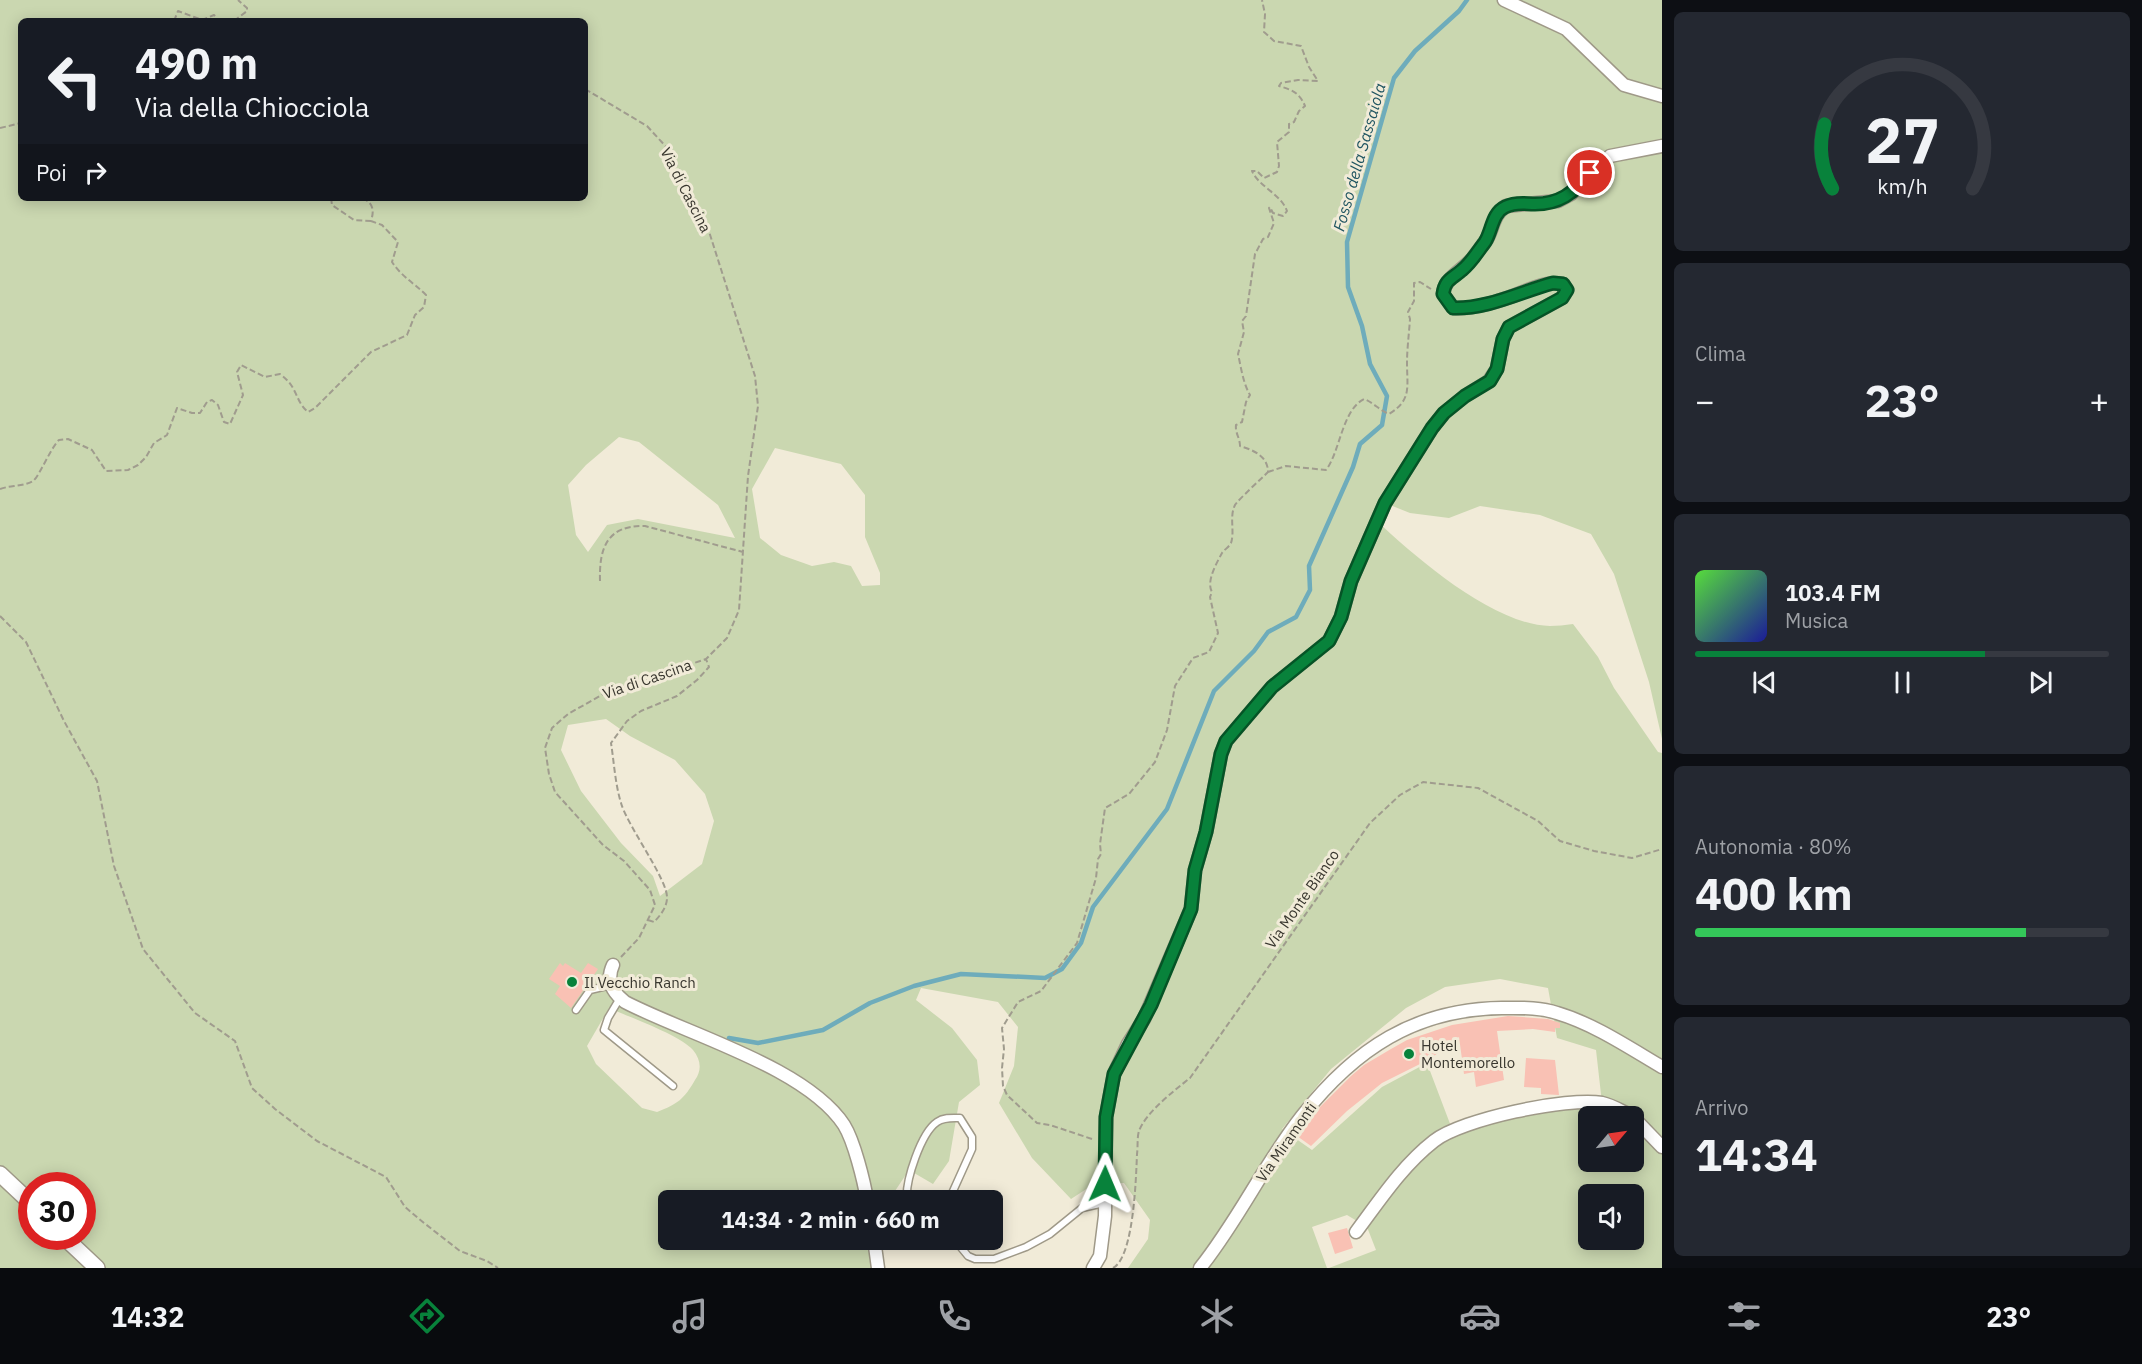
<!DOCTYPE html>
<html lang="it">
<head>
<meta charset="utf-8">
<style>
  body { margin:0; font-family:"IBM Plex Sans",sans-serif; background:#242831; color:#f1f3f6; height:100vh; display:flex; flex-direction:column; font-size:22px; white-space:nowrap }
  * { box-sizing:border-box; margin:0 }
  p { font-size:20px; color:#9ea1a6 }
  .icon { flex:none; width:33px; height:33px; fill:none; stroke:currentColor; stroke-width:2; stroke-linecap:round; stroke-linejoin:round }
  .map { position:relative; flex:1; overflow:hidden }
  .panel { display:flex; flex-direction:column; gap:12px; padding:12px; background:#0d0f14; width:480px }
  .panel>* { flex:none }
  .guide { position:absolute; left:18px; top:18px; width:570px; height:183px; border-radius:9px; box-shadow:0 3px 15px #0003; background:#171b24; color:#f1f3f6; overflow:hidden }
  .needle { width:39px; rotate:61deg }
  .tools { position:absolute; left:1578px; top:1106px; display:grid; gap:12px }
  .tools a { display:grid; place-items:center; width:66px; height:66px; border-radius:9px; background:#171b24; box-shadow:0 3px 15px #0003; font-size:30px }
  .speed { position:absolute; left:18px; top:1172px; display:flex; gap:12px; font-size:30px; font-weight:700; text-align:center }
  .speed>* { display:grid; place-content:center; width:78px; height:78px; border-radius:50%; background:#171b24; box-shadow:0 3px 15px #0003; line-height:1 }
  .speed .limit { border:9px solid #d22; background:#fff; color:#111 }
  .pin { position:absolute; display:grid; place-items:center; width:51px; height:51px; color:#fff; margin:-26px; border:3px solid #fff; border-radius:50%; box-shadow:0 2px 6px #0007 }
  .me { position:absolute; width:66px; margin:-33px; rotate:1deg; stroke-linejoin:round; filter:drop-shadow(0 0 4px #0008) }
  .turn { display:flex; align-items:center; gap:21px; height:126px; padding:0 18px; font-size:27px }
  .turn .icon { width:78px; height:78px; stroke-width:2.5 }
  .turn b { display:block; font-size:42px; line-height:51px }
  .then { display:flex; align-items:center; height:57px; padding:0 18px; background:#0003; gap:12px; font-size:22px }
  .big { font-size:45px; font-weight:700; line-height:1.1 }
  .panel .card { flex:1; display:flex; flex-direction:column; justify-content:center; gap:9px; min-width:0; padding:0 21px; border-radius:9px; background:#242831 }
  .panel .dial { align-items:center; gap:0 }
  .dial svg { height:156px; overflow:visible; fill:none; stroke:#363941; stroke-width:7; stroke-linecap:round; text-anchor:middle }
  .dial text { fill:#f1f3f6; stroke:none }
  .song { display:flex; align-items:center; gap:18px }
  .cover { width:72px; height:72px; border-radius:9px; background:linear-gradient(135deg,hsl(110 70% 55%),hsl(240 70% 35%)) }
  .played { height:6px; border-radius:3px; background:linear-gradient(90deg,#08823b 70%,#363941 70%) }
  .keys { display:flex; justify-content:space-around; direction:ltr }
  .heat { display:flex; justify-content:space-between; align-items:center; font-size:33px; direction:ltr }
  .charge { height:9px; border-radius:4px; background:linear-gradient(90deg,#34c759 80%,#363941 0) }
  .trip { position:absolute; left:658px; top:1190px; width:345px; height:60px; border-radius:9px; background:#171b24; box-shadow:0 3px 15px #0003; font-weight:700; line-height:60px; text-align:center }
  .dock { display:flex; height:96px; justify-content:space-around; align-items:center; background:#090b0e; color:#9ea1a6 }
  .dock .icon { width:42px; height:42px }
  .dock .active { color:#08823b }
  .dock b { font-size:27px; color:#f1f3f6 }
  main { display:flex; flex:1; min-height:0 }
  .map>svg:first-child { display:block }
  .green { fill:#cad7b0; fill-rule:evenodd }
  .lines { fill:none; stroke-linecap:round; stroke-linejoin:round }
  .stream { stroke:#6eacbb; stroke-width:4.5 }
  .building { fill:#f9c1b4 }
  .service-casing { stroke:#9f9988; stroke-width:9 }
  .minor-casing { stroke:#9f9988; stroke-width:15 }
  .tertiary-casing { stroke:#9f9988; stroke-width:18 }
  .path { stroke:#a09c8e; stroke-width:2; stroke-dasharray:6 3; stroke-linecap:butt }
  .service { stroke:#fff; stroke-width:6 }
  .minor { stroke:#fff; stroke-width:12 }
  .tertiary { stroke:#fff; stroke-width:15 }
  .route-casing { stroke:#055426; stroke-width:15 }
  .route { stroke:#08823b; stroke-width:10 }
  .poi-dot { fill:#08823b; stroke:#f1ebd8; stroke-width:2 }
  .labels { text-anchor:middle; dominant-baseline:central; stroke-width:6; stroke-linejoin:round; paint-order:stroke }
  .street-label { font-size:15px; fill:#39372f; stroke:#f1ebd8 }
  .poi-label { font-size:15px; fill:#39372f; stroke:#f1ebd8; text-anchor:start }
  .water-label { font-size:16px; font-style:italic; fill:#205561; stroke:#f1ebd8 }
</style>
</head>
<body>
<main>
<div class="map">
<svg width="1662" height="1268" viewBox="0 0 1662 1268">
  <rect width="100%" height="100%" fill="#f1ebd8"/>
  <path class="green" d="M0 0H1662V739L1649 682 1614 574 1591 534 1540 515 1480 506 1449 518 1410 513 1385 503 1377 521C1416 558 1494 625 1550 626 1557 626 1565 625 1573 624L1598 657 1614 688 1658 752 1662 753V1268H1329L1376 1250 1367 1227 1347 1215 1312 1227 1327 1268H1128L1148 1239 1150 1220 1124 1183 1094 1184 1071 1199 1032 1158 999 1103 1014 1066 1018 1027 998 1002 921 988 916 1000 952 1028 977 1060 980 1085 959 1102 949 1161 933 1184 909 1170 895 1191 893 1200H669V1239H885L878 1268H0ZM21 21H585V198H21ZM619 437 639 442 718 505 735 538 638 519 607 525 588 552 576 535 568 485 586 465ZM775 448 841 464 865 495V537L880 573V585L862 586 851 566 834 562 812 566 781 555 760 538 752 489ZM606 719 630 736 675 760 705 794 714 821 702 864 660 896 653 876 621 843 581 791 561 750 568 725ZM1500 979 1548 988 1557 1038 1596 1050 1602 1103 1481 1121 1452 1129 1427 1063 1382 1087 1312 1150 1282 1129 1331 1069 1406 1008 1445 987ZM609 1008C629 1017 680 1035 693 1050 701 1060 702 1070 695 1080 684 1099 678 1104 657 1112L642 1108 596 1064 587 1046ZM1588 1116H1634V1161H1588ZM32 1185H82V1236H32ZM1588 1194H1634V1239H1588Z"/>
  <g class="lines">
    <path class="stream" d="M729 1038 758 1043 823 1030 870 1003 914 986 961 974 1045 978 1062 969 1081 943 1093 907 1167 809 1214 691 1254 651 1268 632 1296 617 1310 590 1309 566 1353 467 1360 444 1382 425 1387 396 1370 364 1362 326 1348 287 1347 242 1394 78 1415 51 1459 11 1467 0"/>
  </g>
  <path class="building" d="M560 963 563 966 565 963 581 973 588 963 598 969 571 1008 555 994 560 986 549 979Z
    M1508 1016 1548 1019 1560 1023V1028H1555V1032L1533 1029 1497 1031 1504 1080 1476 1087 1474 1072 1464 1074 1459 1037 1430 1059 1382 1083 1347 1111 1311 1146 1297 1136 1319 1108 1351 1076 1364 1065 1391 1049 1407 1040 1452 1025Z
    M1526 1058 1555 1060 1559 1095 1541 1094V1088L1524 1087Z
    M1347 1228 1353 1248 1335 1254 1328 1233Z"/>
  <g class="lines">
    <defs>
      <path id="service" d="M620 998 608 1018 604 1030 673 1086
        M576 1010 590 990 611 985
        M907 1200C905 1181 921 1133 937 1122 944 1117 953 1118 960 1118L972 1137V1149L949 1200
        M954 1239 968 1256 975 1259H994L1026 1247 1050 1234 1082 1208 1104 1203"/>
      <path id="minor" d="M1504 0 1566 29 1624 85 1662 96
        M613 965C606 980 612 992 625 1002 686 1034 806 1067 844 1125 854 1141 864 1181 867 1200
        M1634 1118 1662 1147
        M1356 1232C1380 1200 1402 1166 1434 1141 1462 1119 1567 1097 1602 1103 1612 1105 1623 1112 1632 1116
        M874 1239 878 1268
        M1093 1268 1100 1256 1105 1216 1106 1117 1114 1074 1128 1044 1144 1019 1191 909 1195 870 1206 832 1221 754 1226 741 1272 687 1329 641 1341 617 1351 581 1385 503 1432 428 1444 413 1465 396 1489 381 1497 369 1503 339 1509 327 1562 298 1567 290 1563 284C1543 280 1522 294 1504 299 1487 305 1470 309 1453 308L1443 294C1445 277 1462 271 1473 258 1477 252 1483 245 1487 239 1494 226 1493 215 1506 206L1558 201 1571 194 1610 156 1662 146
        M1200 1268C1238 1221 1264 1164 1302 1116 1355 1049 1415 1009 1502 1008 1520 1008 1539 1007 1557 1013 1594 1024 1628 1047 1662 1067"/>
      <path id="tertiary" d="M0 1174 32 1204
        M63 1236 97 1268"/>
    </defs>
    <use href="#service" class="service-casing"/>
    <use href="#minor" class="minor-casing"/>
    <use href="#tertiary" class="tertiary-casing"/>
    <path class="path" d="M174 21 178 11 202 20 214 15 219 21
      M234 21 247 11V8L238 0
      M585 89 647 126 669 150 706 222 755 376 758 406 748 476 739 610 727 638 706 659 607 692 568 714 552 728 545 748 549 774 555 792 603 845 624 861 650 890 655 905 639 938 621 957
      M0 128 21 123
      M331 198 332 205 354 220 371 221
      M1268 472 1286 466 1326 470C1340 452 1342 410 1364 399 1374 403 1379 410 1389 414 1412 400 1407 387 1407 363 1407 349 1409 334 1410 319L1408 312 1414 301V283L1420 282 1431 289
      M0 489C11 485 22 487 33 481 39 477 50 449 59 440L68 439 92 450 106 471 128 470 138 465 146 457 154 443 167 435 177 408 192 413H200L207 402 212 400 218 405 224 422 230 424 243 395 237 372 241 365 265 377 280 374C299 388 294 400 308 412L315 408 371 352 407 335 415 315 424 307 426 295C413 282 402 277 392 262L398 242 382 225 371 221C374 211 374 204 363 198
      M600 581C599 548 607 525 645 526L743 552
      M0 616 26 642 64 721 97 781 114 866 143 949 195 1013 235 1041 252 1088 275 1109 317 1141 386 1177 405 1207 424 1223 460 1251 487 1261 498 1268
      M648 920 654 922C660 916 667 907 667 898 668 880 628 827 621 803 615 783 614 762 611 743L627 721 641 711 677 696 697 680 709 667 706 659
      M1092 1139 1050 1125 1037 1123 1007 1095 1003 1086 1002 1068 1004 1049 1002 1028 1018 1002 1041 991 1077 943 1096 878 1098 859 1101 854 1100 844 1105 808 1129 794 1155 762 1167 730 1175 686 1193 658 1209 652 1218 633 1210 597 1212 592C1206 582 1216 564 1222 553 1224 550 1229 547 1231 543 1235 531 1229 517 1235 505 1237 501 1263 477 1268 472 1268 456 1253 450 1240 446 1240 438 1235 433 1236 425L1242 422 1246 402 1250 395C1243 383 1241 367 1238 354L1244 332 1242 321 1246 316 1255 254 1263 239 1268 237 1274 223 1269 208 1270 207 1273 213 1283 216 1287 211C1281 194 1258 186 1252 171H1257L1264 178 1277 172 1279 166 1277 142 1289 132V124L1294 122 1299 111 1305 106C1299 92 1292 90 1279 86L1281 83 1298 80 1318 81 1309 67 1301 46 1274 41 1264 32 1265 14 1262 0
      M1113 1268C1134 1257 1136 1177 1137 1154 1138 1147 1137 1137 1139 1131 1146 1112 1175 1090 1190 1078L1370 823 1400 795 1423 782 1478 788 1538 821 1560 841 1594 851 1632 858 1662 849"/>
    <use href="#service" class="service"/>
    <use href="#minor" class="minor"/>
    <use href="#tertiary" class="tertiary"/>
  </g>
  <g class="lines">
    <defs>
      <path id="route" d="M1105 1184 1106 1117 1114 1074 1151 1005 1191 909 1195 870 1206 832 1221 754 1226 741 1272 687 1329 641 1341 617 1351 581 1385 503 1432 428 1444 413 1465 396 1490 381 1497 369 1503 339 1509 327 1562 298 1567 290 1563 284 1553 283C1520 292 1488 309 1453 308L1443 294C1445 279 1452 279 1462 270 1471 263 1478 251 1485 242 1492 231 1492 213 1505 207 1513 203 1523 203 1532 204 1559 205 1574 193 1590 173"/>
    </defs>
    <use href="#route" class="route-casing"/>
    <use href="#route" class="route"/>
  </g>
  <g class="poi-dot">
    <circle cx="572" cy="982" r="6"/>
    <circle cx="1409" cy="1054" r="6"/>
  </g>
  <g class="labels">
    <g class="street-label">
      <text transform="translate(686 190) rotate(63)">Via di Cascina</text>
      <text transform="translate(647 679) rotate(-19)">Via di Cascina</text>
      <text transform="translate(1302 899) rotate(-55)">Via Monte Bianco</text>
      <text transform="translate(1286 1142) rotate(-55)">Via Miramonti</text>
    </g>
    <g class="poi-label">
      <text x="584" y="982">Il Vecchio Ranch</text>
      <text x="1421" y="1045">Hotel<tspan x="1421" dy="17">Montemorello</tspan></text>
    </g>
    <g class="water-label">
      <text transform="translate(1359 157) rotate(-74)">Fosso della Sassaiola</text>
    </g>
  </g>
</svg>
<div class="tools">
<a><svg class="needle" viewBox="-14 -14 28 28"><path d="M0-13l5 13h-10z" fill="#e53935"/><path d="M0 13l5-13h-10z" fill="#9ea1a6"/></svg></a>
<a><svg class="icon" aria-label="sound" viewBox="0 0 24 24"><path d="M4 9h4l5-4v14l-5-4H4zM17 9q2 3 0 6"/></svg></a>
</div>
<div class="speed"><div class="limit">30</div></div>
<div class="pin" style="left:1590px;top:173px;background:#d93025"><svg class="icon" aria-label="arrive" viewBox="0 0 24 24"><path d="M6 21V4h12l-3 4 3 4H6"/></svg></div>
<svg class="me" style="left:1105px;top:1184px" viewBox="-20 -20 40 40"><path d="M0-17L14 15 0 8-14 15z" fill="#08823b" stroke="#fff" stroke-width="4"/></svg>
<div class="trip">14:34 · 2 min · 660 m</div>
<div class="guide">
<div class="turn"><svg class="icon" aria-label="left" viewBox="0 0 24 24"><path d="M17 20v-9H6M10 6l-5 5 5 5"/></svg><div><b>490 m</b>Via della Chiocciola</div></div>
<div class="then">Poi<svg class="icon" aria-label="right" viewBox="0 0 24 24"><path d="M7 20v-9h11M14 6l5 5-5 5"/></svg></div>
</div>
</div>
<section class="panel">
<div class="card dial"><svg viewBox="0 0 100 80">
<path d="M14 69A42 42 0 1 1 86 69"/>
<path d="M14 69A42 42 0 0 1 10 36" stroke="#08823b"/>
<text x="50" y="56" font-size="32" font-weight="700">27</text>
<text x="50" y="72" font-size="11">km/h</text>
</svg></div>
<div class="card"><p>Clima</p>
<div class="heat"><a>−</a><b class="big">23°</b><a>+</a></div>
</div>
<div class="card">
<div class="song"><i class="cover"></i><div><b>103.4 FM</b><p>Musica</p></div></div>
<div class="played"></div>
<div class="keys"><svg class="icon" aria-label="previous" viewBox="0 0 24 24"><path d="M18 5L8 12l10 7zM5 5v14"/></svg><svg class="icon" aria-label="pause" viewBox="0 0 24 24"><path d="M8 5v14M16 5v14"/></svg><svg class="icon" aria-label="next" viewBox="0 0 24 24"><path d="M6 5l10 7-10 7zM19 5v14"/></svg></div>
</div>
<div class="card"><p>Autonomia · 80%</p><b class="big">400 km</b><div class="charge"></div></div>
<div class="card"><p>Arrivo</p><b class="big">14:34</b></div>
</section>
</main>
<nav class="dock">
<b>14:32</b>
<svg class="icon active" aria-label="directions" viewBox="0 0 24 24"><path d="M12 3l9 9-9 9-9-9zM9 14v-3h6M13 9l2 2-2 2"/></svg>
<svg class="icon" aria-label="music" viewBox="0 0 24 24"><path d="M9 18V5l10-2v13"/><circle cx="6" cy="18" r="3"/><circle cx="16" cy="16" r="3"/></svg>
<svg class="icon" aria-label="phone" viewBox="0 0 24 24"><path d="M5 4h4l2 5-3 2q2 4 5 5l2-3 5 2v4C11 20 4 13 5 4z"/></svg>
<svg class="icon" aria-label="climate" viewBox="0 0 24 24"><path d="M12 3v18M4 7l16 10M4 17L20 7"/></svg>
<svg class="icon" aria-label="car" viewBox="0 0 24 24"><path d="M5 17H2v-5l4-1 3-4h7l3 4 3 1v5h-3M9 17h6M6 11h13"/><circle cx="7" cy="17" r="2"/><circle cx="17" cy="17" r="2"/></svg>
<svg class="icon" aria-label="filters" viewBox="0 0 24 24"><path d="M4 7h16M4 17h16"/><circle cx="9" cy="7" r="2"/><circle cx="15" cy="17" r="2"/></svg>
<b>23°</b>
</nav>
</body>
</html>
